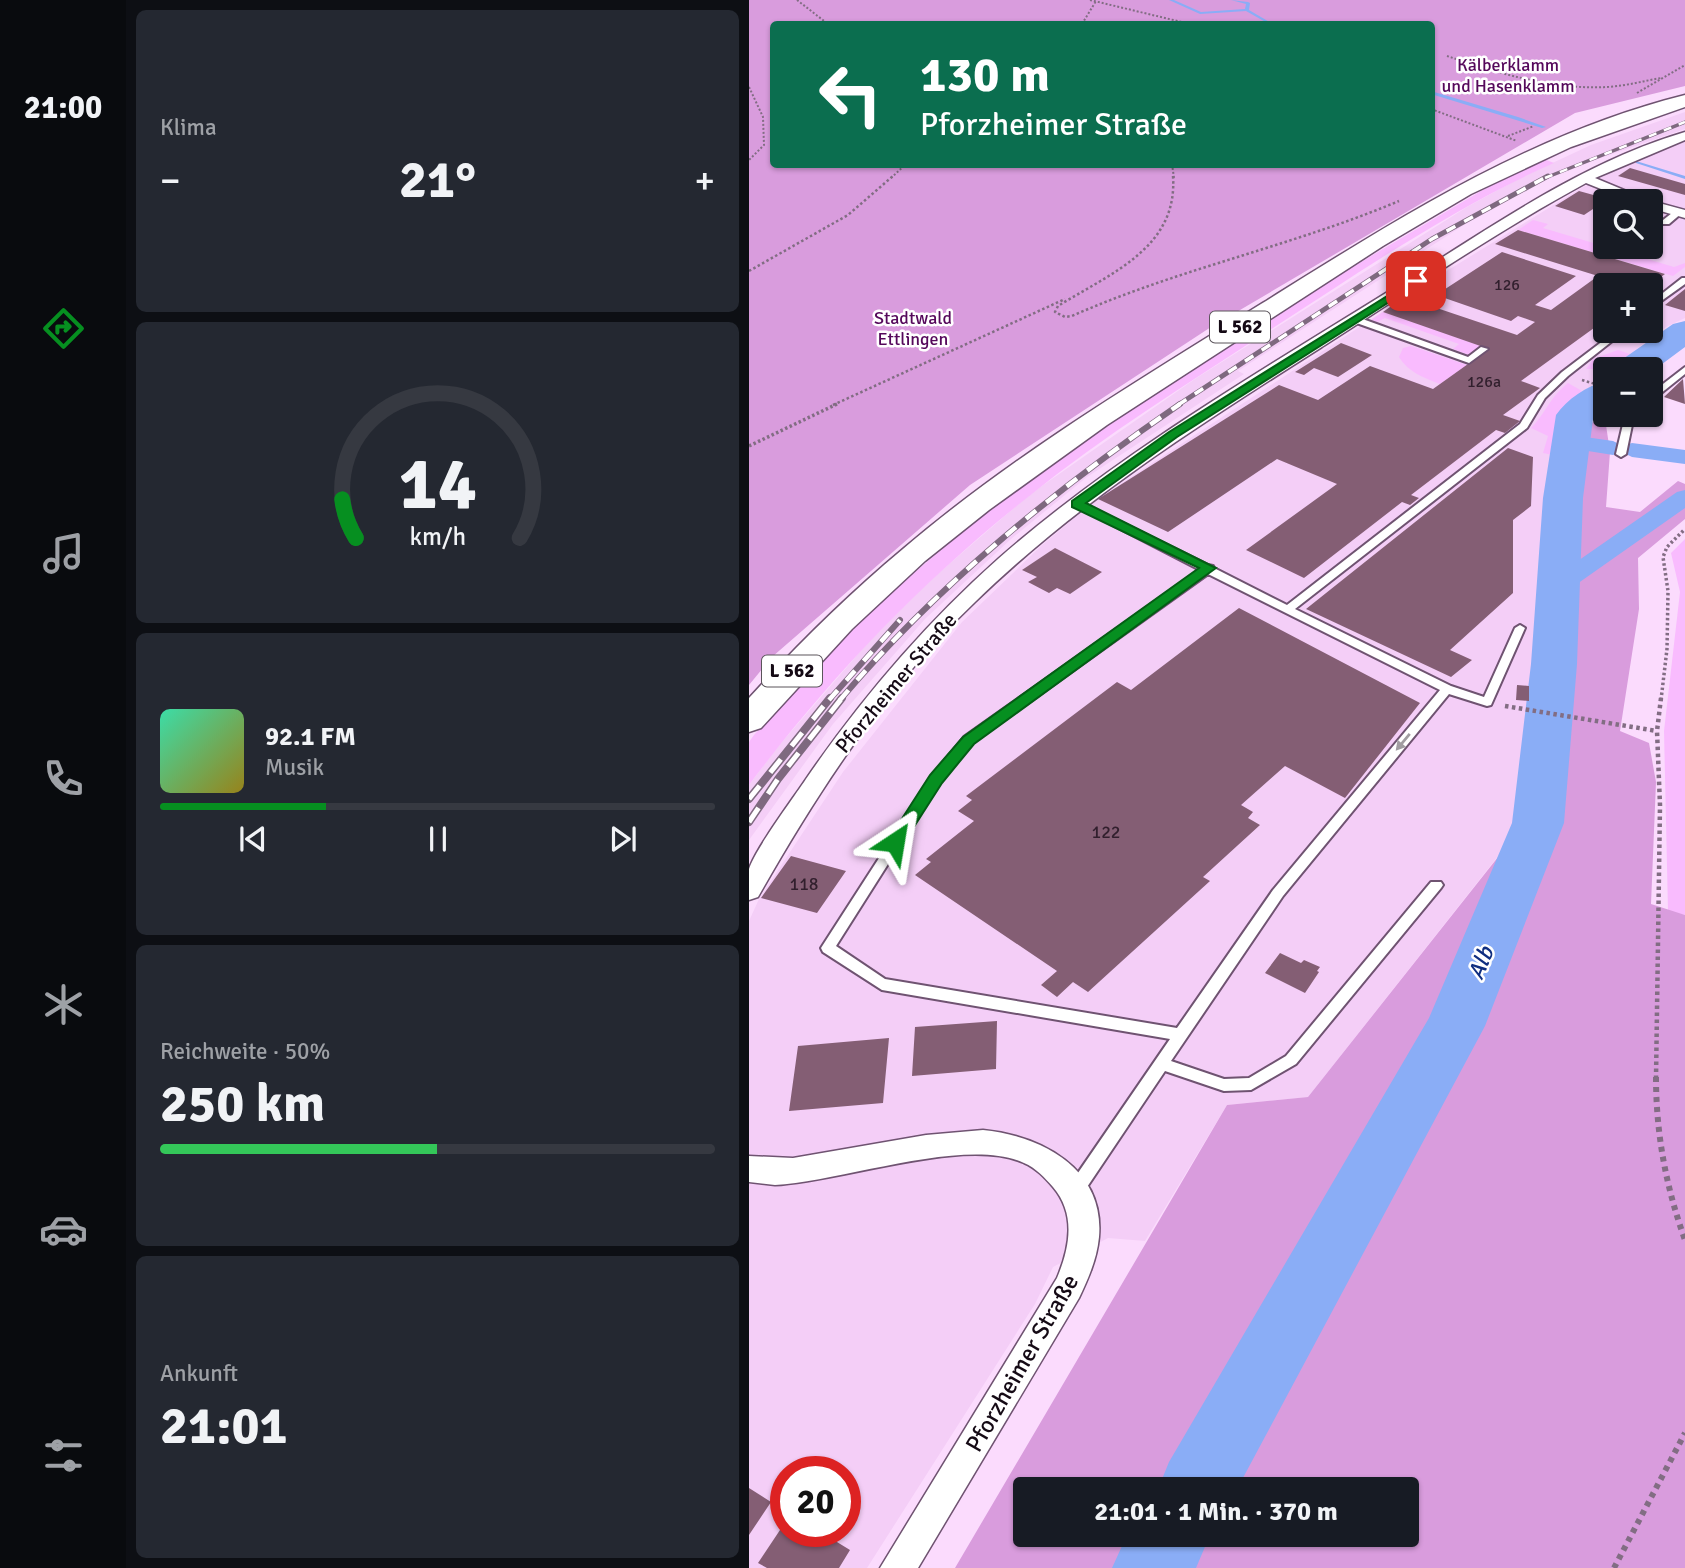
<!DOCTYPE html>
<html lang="de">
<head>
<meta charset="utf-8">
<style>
  body { margin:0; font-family:Signika,sans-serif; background:#242831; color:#f1f3f6; height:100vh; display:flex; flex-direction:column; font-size:26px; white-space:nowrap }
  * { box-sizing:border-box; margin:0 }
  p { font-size:23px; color:#9ea1a6 }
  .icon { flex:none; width:38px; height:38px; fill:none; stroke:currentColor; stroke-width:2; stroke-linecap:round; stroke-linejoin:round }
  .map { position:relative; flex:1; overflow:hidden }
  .details { display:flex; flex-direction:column; gap:10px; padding:10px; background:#0d0f14; width:623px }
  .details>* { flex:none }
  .guide { position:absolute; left:21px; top:21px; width:665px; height:147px; border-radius:7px; box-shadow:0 2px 5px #0004; background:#0b6e4f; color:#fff; overflow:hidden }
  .tools { position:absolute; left:844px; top:189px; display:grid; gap:14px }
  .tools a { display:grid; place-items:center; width:70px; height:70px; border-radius:7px; background:#171b24; box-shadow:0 2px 5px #0004; font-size:35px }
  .speed { position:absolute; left:21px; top:1456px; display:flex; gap:14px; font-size:35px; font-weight:700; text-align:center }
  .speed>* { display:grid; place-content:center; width:91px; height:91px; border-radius:50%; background:#171b24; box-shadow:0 2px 5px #0004; line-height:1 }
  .speed .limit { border:10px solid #d22; background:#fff; color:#111 }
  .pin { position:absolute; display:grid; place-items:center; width:60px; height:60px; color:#fff; margin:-30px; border-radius:14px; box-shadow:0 4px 10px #0006 }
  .me { position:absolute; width:77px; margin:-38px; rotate:33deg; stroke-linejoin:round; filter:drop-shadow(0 0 5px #0008) }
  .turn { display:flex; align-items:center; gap:24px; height:147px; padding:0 35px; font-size:32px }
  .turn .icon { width:91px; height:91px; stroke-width:2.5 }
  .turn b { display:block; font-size:49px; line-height:60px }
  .big { font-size:52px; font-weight:700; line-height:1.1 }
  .details .widget { flex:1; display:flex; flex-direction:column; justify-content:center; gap:10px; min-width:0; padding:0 24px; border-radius:10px; background:#242831 }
  .details .dial { align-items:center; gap:0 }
  .dial svg { height:182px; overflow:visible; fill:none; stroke:#363941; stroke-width:7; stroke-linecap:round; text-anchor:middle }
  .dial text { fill:#f1f3f6; stroke:none }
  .song { display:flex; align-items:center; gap:21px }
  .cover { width:84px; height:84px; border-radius:10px; background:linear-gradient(135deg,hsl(160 70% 55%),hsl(50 70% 35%)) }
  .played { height:7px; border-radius:4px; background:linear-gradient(90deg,#068f20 30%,#363941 30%) }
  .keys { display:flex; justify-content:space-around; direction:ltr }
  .heat { display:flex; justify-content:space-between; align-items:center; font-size:38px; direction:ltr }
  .charge { height:10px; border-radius:5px; background:linear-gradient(90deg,#34c759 50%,#363941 0) }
  .trip { position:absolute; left:264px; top:1477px; width:406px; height:70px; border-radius:7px; background:#171b24; box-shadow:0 2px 5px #0004; font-weight:700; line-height:70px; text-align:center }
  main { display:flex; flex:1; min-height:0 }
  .tab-bar { display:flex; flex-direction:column; width:126px; justify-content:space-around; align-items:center; background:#090b0e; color:#9ea1a6 }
  .tab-bar .icon { width:49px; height:49px }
  .tab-bar .active { color:#068f20 }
  .tab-bar b { font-size:32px; color:#f1f3f6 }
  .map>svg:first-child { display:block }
  .built { fill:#f4cef7; fill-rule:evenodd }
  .green { fill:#f9bbfe }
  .forest { fill:#d99cdd; fill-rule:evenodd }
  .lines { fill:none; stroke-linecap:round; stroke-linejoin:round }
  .stream { fill:#8aadf6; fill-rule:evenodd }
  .canal { fill:#8aadf6; fill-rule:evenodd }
  .river { fill:#8aadf6; fill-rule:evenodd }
  .building { fill:#845e74 }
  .service-casing { stroke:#6f5371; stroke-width:4 }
  .minor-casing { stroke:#6f5371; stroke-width:3 }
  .primary-casing { stroke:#6f5371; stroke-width:3 }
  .path-far4 { stroke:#826d83; stroke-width:2; stroke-dasharray:2 2; stroke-linecap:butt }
  .path-far3 { stroke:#826d83; stroke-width:2.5; stroke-dasharray:2.5 2.5; stroke-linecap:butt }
  .path-far2 { stroke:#826d83; stroke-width:3.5; stroke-dasharray:2.5 2.5; stroke-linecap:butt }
  .path-far1 { stroke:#826d83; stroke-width:4.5; stroke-dasharray:3.5 3.5; stroke-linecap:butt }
  .path { stroke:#826d83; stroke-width:6; stroke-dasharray:5 5; stroke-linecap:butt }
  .service { fill:#fff; fill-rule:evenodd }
  .minor { fill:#fff; fill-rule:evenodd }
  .primary { fill:#fff; fill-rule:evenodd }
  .rail-far3-casing { stroke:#7e697f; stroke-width:3.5 }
  .rail-far2-casing { stroke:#7e697f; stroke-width:5 }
  .rail-far1-casing { stroke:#7e697f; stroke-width:6 }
  .rail-casing { stroke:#7e697f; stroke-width:8 }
  .rail-far3 { stroke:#fff; stroke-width:2.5; stroke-dasharray:8; stroke-linecap:butt }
  .rail-far2 { stroke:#fff; stroke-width:3.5; stroke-dasharray:10; stroke-linecap:butt }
  .rail-far1 { stroke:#fff; stroke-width:4.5; stroke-dasharray:13; stroke-linecap:butt }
  .rail { stroke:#fff; stroke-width:5; stroke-dasharray:17; stroke-linecap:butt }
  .oneway { fill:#a19da1 }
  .route { fill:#068f20; stroke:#045d15; stroke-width:2 }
  .labels { text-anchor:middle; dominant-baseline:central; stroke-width:5; stroke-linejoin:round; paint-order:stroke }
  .far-number-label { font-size:16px; fill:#311f2d }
  .far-park-label { font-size:18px; fill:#55085b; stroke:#fff }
  .number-label { font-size:18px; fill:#311f2d }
  .shield { fill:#fff; stroke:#5b545b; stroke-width:2 }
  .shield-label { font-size:19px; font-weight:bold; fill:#150a15 }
  .street-label { font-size:21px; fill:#150a15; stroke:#fff }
  .water-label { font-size:23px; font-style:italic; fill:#0f2e80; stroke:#fff }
  .near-street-label { font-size:24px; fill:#150a15; stroke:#fff }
</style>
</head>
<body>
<main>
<nav class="tab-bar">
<b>21:00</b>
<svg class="icon active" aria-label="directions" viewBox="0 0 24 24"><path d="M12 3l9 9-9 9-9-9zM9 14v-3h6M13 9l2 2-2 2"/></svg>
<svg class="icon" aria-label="music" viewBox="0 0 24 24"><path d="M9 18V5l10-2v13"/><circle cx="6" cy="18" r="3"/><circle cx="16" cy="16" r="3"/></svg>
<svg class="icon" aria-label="phone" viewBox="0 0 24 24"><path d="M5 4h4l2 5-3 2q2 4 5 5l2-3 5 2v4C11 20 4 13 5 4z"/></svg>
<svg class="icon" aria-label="climate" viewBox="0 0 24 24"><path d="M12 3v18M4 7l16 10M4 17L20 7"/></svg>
<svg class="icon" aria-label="car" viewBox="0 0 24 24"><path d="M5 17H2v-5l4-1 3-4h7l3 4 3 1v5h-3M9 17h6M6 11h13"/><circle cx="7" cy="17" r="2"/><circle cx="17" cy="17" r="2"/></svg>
<svg class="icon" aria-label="filters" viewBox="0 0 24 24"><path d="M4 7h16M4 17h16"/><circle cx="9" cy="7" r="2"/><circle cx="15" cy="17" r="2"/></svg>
</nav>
<section class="details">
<div class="widget"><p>Klima</p>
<div class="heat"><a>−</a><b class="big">21°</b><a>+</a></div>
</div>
<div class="widget dial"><svg viewBox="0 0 100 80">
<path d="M14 69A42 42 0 1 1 86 69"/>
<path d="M14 69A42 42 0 0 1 8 52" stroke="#068f20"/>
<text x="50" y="56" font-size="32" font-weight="700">14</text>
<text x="50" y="72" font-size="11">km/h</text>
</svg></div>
<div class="widget">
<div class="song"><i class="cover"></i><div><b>92.1 FM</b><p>Musik</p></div></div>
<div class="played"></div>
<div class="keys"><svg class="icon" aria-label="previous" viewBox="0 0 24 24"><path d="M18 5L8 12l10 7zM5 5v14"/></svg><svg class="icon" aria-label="pause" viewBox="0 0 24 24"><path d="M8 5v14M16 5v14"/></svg><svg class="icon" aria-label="next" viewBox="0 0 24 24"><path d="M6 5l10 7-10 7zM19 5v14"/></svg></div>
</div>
<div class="widget"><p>Reichweite · 50%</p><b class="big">250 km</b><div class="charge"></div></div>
<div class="widget"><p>Ankunft</p><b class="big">21:01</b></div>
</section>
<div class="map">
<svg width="936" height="1568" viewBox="0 0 936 1568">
  <rect width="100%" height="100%" fill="#fbdbfd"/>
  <path class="built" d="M936 112V129L828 166 791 183 721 221 489 371 495 374 338 477 262 539 176 619 84 724 0 840V785L27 749 129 631 176 585 280 495 446 379 718 207 771 178 842 145Z
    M936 142V318L917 327 861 369H856V374L810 413 805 435 781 711 776 822 559 1097 478 1105 396 1241 359 1238 304 1267 286 1304 118 1568H0V921L10 899 94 772 213 622 292 546 323 520 353 496 662 293 829 190 885 160ZM856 201H901V247H856ZM856 285H901V331H856ZM37 1472H96V1531H37Z"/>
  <path class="green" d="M795 159 805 163C707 206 617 268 527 326 443 381 357 434 279 497 173 581 81 677 0 785V742L5 735 44 691 132 601 219 527 266 491 373 416 590 275 732 191Z
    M784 220 799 224 794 228 925 267 936 263V267L924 276 769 230Z
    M634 312 732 346 720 355 704 349 710 344 636 318 628 322 622 320Z
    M662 346 718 365 691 384C675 378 659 372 650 357L654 348Z
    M869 350 881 354 861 369H837L844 359Z
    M819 383 833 391C809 412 805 423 804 455L794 453 799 436 782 428C797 413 800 398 819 383Z
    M936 539V915L919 911 915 731 931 592 922 553Z"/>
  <path class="forest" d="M0 0H936V86L826 113 462 327 221 485 23 657 0 685ZM24 24H682V164H24Z
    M831 420 857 425 861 452 857 507 891 512 929 481 936 484V519L889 558 890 609 871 731 900 743 907 782 902 904 936 915V1568H206L478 1105 559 1097 776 823 780 718 810 722 820 542ZM276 1489H658V1535H276Z"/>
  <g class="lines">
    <path class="stream" d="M420 0H425L452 12 496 9 497 4 482 0 499 2 501 3 500 10 524 24H520L497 11 451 14Z
      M682 91 769 117 797 127 793 128 695 98 682 94Z
      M887 161 936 176V179L887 163Z"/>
    <path class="canal" d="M822 435 864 441 874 446 883 443 936 450V464L883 457 873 452 864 455 814 447 811 442 814 437Z
      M936 490V508L818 591 809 594 800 591 796 586 800 581 928 492Z"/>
    <path class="river" d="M936 321V347L901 373V369H866L871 361 924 324Z
      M856 381V410L844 419 834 498 828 664 815 823 736 1026 488 1489H409L420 1462 680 1018 763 823 782 664 794 498 807 415C818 399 838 386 856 381Z
      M378 1535H461L447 1568H363Z"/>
  </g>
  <path class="building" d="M881 168 936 184V195L869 176Z
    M830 191 859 199 835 215 806 206Z
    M769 230 916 274 901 285H856V320L772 381 791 388 754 415 771 421 756 433 747 430 662 495 670 498 661 505 653 502 555 578 497 550 588 484 528 459 419 532 349 499 530 385 569 400 621 366 684 389 740 349 634 312 655 297 768 335 786 322 769 316 762 321 687 295 753 252 827 276 786 305 802 310 849 276 746 244Z
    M936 289V311L916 305Z
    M592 343 623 355 589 377 565 368 555 375 546 372Z
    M934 379 936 404 915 397Z
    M759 448 784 457 782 506 764 520V593L701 650 723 660 702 677 557 609Z
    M306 548 353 572 321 594 308 588 300 593 279 582 288 577 273 570Z
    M490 608 671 703 596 798 536 766 492 805 504 812 499 818 511 825 454 877 461 881 339 992 324 982 308 997 292 985 308 971 166 875 182 862 177 859 225 821 209 811 223 800 217 796 368 682 382 690Z
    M768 685 780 686V701L767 700Z
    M42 856 97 871 68 913 12 898Z
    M531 953 552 963 555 960 571 967 568 971 570 972 556 993 516 973Z
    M248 1021 247 1069 163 1076 166 1027Z
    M140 1038 134 1103 40 1111 49 1046Z
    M0 1488 22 1502 0 1535Z
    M37 1521V1531H70L101 1550 90 1568H18L9 1563Z"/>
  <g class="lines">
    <defs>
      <path id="service" d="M927 210 934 212 920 224H914V220Z
        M933 278H936V284L901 309V303Z
        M602 317H608L719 357 732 347 739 349 720 363 602 321Z
        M867 331H876L819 376 796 398 778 428 546 609 702 686 735 697 766 628 771 625 776 628 742 705 738 706 700 694 534 896 422 1061 475 1079 500 1078 537 1056 682 882H692L694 885 692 888 547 1064 502 1090 475 1091 416 1071 332 1196 326 1198 320 1196 318 1191 320 1186 421 1039 133 990 74 952 72 948 183 776 215 737 451 570 323 504 328 501 331 502 459 565 464 566 465 568 538 605 771 424 789 395 813 372ZM459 574 691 690 524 890 428 1028 136 979 87 946 191 782 223 743Z
        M936 367V374L901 402V394Z
        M879 415H889L884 420 877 454 872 457 867 454 875 420Z"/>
      <path id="minor" d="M936 132V140L846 178 899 200 936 210V218L901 208V201H882L837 183C747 232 662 290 576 345 453 423 331 500 226 602 137 687 69 791 9 897L0 900C0 891 0 878 0 869 7 848 43 800 57 779 112 699 176 624 249 559 370 453 510 372 645 288 738 230 831 163 936 132Z
        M234 1130C292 1136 356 1168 350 1237 348 1259 339 1279 330 1298L169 1568H131L308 1278C321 1247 327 1214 304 1187 296 1178 287 1168 275 1163 217 1136 92 1182 26 1185L0 1182V1156L44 1158 177 1135Z"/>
      <path id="primary" d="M936 95V107L822 147 722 194 634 246 358 425 240 510 176 561 103 629 12 728 0 732V698C48 645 99 595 154 549 264 455 390 380 512 304 647 220 780 134 936 95Z"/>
    </defs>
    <use href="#service" class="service-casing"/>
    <use href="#minor" class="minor-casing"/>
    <use href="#primary" class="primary-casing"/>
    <path class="path-far4" d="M48 0 79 24
      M341 0 441 24
      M333 24 347 1
      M698 56C749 73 804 90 858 87 877 86 894 81 912 78
      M0 87 14 117 15 145 0 160
      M888 93 936 65
      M682 109 768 141
      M759 136 785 126
      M423 164 425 178
      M142 178 157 164"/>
    <path class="path-far3" d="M424 176C429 248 362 273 309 306L306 312 316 317 323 316C429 269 543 246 650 201
      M0 271 99 215 144 176
      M833 380 856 387
      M84 405 316 299"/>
    <path class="path-far2" d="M0 446 88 404
      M912 700 918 649 919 591 914 557 918 547 936 529"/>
    <path class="path-far1" d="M756 706 908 731
      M907 1079 911 805 908 731 912 698"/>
    <path class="path" d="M907 1077C907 1134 917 1187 936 1240
      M865 1568 936 1433"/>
    <use href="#service" class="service"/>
    <use href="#minor" class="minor"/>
    <use href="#primary" class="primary"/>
    <defs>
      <path id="rail-far3" d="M796 178 936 122"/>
      <path id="rail-far2" d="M429 405 683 239 799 176"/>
      <path id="rail-far1" d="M80 700 151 620
        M91 700C189 584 307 489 431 404"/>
      <path id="rail" d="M0 799 81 698
        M0 822 29 779 93 698"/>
    </defs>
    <use href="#rail-far3" class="rail-far3-casing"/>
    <use href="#rail-far2" class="rail-far2-casing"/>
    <use href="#rail-far1" class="rail-far1-casing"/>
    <use href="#rail" class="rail-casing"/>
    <use href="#rail-far3" class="rail-far3"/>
    <use href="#rail-far2" class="rail-far2"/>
    <use href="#rail-far1" class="rail-far1"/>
    <use href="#rail" class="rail"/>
  </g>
  <defs><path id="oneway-solid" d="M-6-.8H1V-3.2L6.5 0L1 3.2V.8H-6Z" transform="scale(1.75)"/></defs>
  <use class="oneway" href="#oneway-solid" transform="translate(654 742) rotate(130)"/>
  <path class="route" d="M667 278 670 279V283L428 437 337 503 467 568 225 744 193 783 152 847H141L138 842 181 775 214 737 450 568 323 507V501L420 432Z"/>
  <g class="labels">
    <g class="far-number-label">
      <text x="758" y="285">126</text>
      <text x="735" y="382">126a</text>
    </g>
    <g class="far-park-label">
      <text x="759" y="65">Kälberklamm<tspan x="759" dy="21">und Hasenklamm</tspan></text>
      <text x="164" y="318">Stadtwald<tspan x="164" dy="21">Ettlingen</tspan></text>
    </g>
    <g class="number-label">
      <text x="357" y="832">122</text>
      <text x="55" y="884">118</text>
    </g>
    <g class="shield">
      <rect x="461" y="311.5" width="60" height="31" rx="5"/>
      <rect x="13" y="655.5" width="60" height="31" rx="5"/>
    </g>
    <g class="shield-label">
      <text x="491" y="327">L 562</text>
      <text x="43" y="671">L 562</text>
    </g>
    <g class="street-label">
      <text transform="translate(147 683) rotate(-50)">Pforzheimer Straße</text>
    </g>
    <g class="water-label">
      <text transform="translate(732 963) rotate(-68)">Alb</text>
    </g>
    <g class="near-street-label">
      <text transform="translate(273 1363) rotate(-60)">Pforzheimer Straße</text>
    </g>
  </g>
</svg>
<div class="tools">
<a><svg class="icon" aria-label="search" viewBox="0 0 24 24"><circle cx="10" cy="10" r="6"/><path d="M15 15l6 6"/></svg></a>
<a>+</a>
<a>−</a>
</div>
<div class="speed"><div class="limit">20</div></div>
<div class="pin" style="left:667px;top:281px;background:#d93025"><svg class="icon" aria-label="arrive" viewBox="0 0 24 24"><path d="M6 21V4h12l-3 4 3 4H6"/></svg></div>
<svg class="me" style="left:146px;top:842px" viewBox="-20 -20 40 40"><path d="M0-17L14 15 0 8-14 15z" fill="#068f20" stroke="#fff" stroke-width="4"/></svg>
<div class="trip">21:01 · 1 Min. · 370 m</div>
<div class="guide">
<div class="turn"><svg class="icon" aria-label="left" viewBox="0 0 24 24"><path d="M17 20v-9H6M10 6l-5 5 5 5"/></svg><div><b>130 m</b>Pforzheimer Straße</div></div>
</div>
</div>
</main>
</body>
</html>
